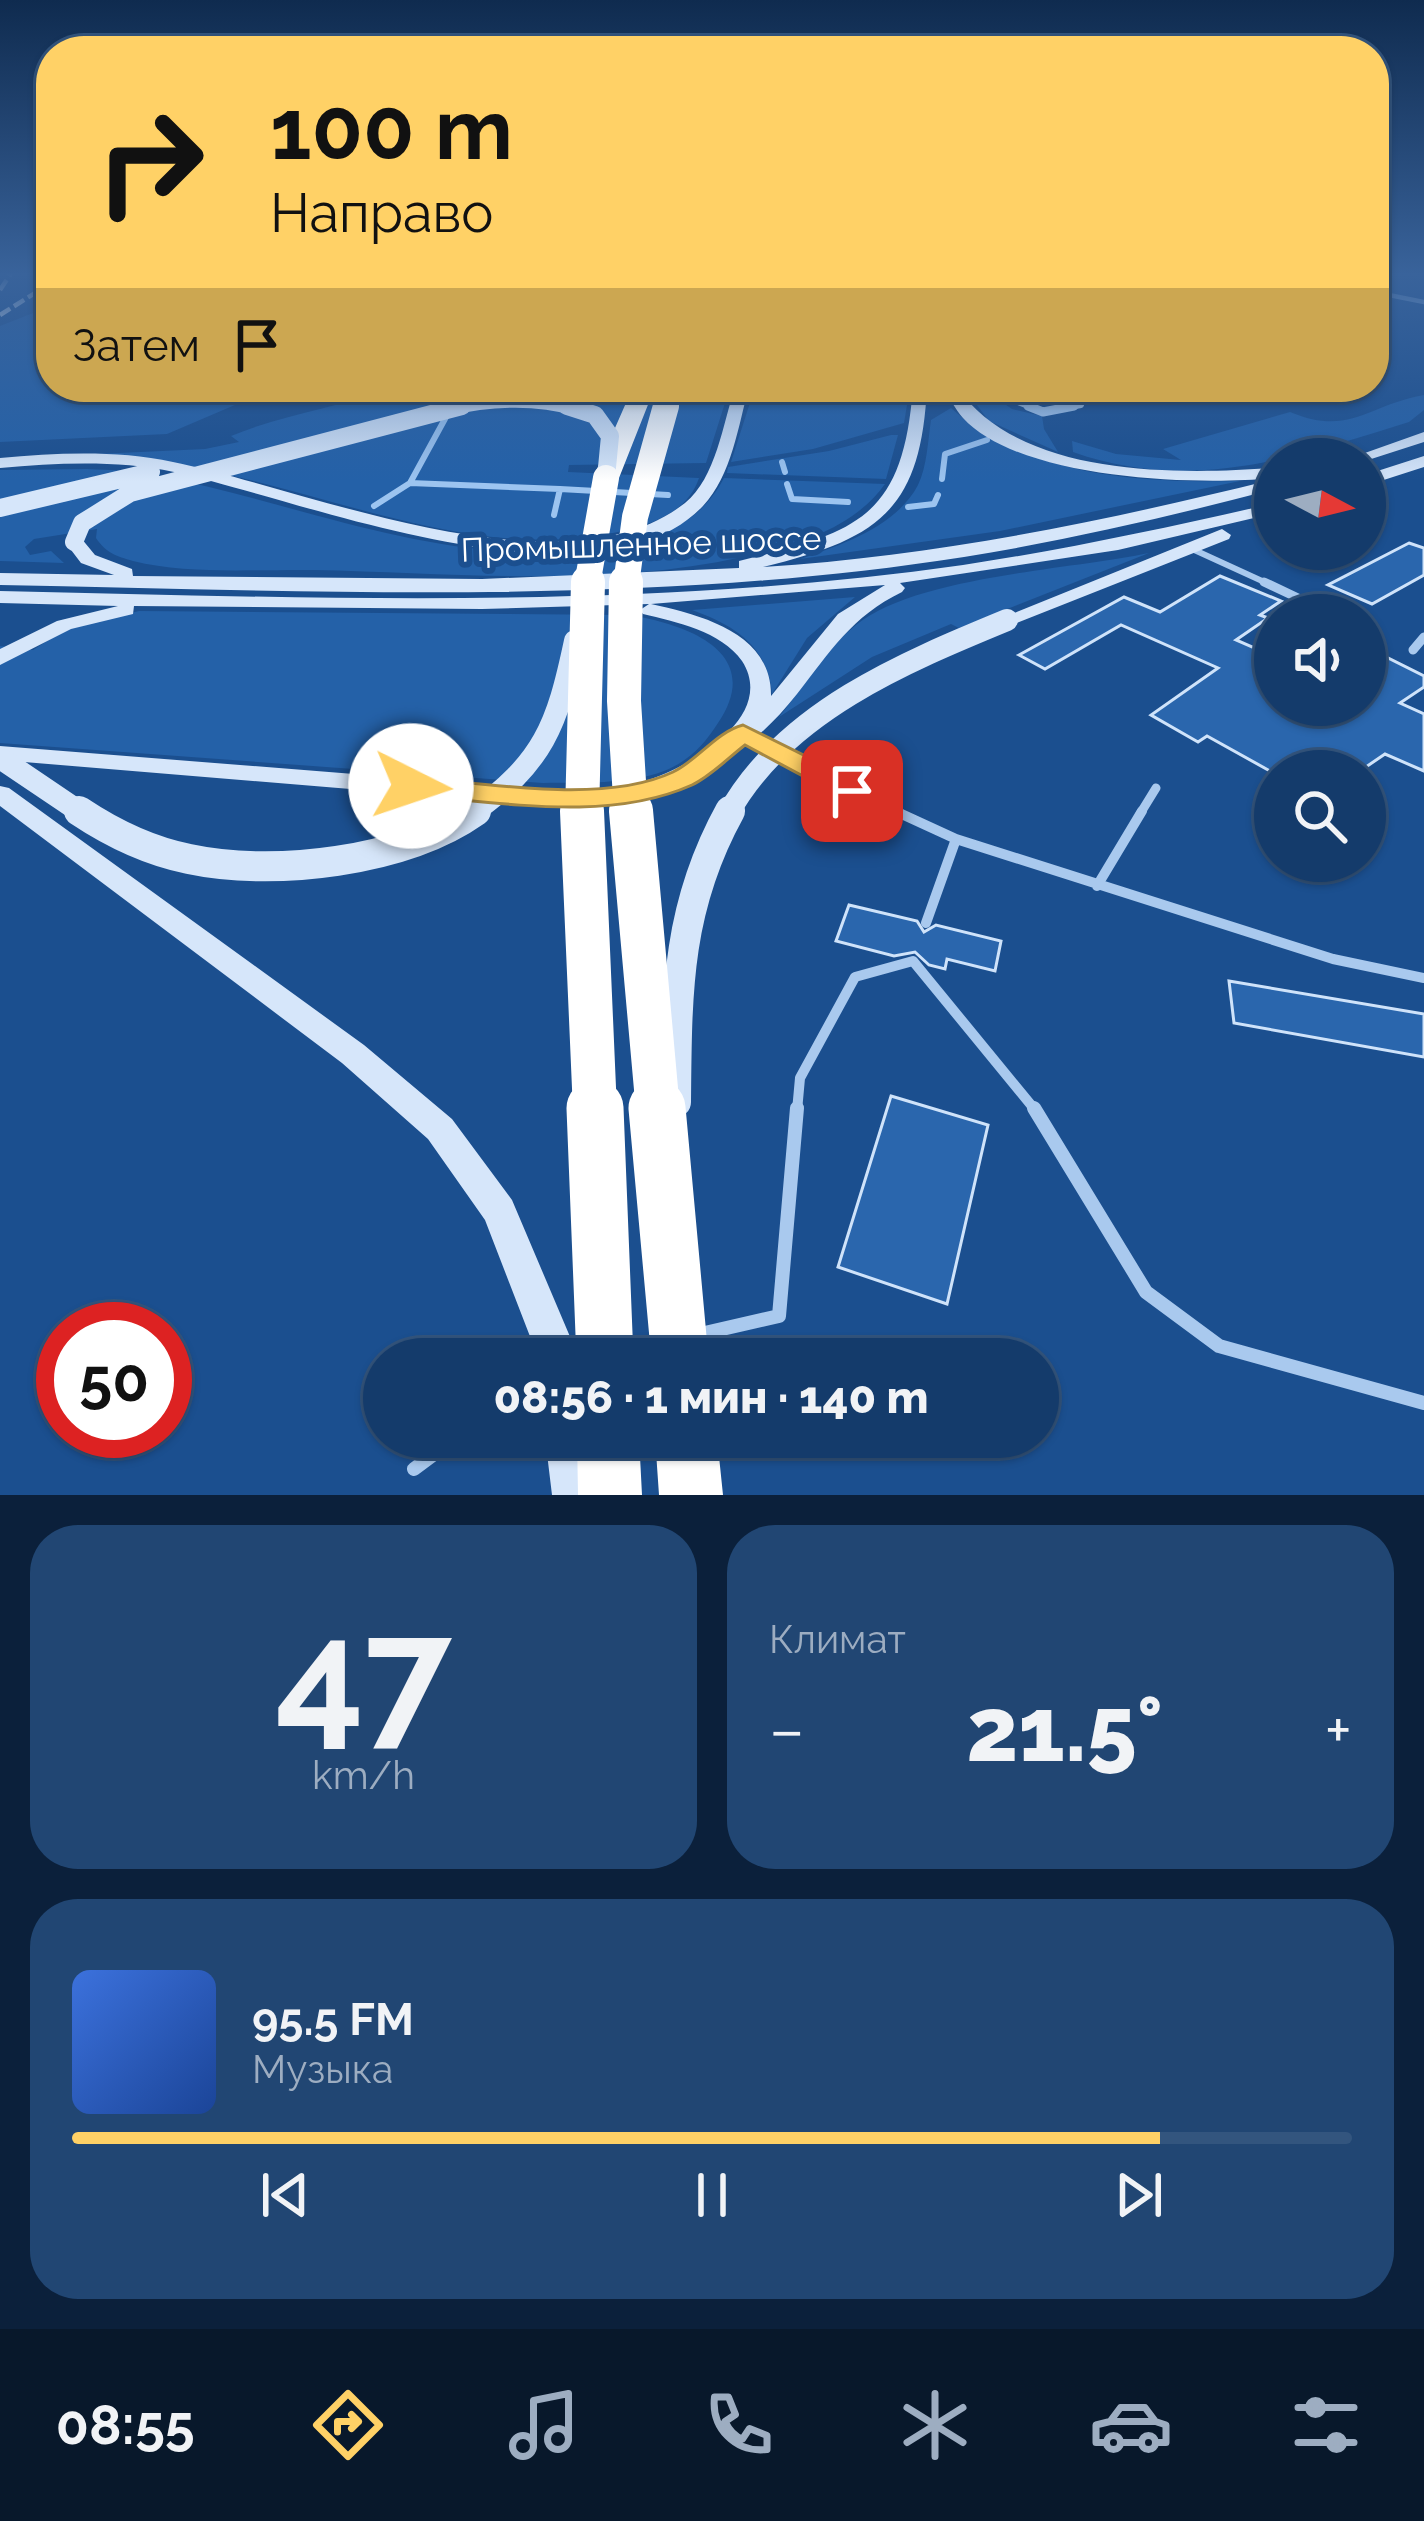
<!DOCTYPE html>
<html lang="ru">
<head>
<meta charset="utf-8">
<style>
  body { margin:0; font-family:Raleway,sans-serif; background:#214673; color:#f1f3f6; height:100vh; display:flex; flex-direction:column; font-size:45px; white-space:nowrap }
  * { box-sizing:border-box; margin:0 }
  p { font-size:39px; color:#9dadc1 }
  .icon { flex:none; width:66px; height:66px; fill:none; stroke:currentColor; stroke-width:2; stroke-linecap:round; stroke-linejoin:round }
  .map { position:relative; height:1495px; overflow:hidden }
  .panel { display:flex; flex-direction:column; gap:30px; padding:30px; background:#0b203b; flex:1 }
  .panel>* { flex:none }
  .banner { position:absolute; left:36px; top:36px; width:1353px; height:366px; border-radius:48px; box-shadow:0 3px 9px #0004,0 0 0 3px #33557e; background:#ffd166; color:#111; overflow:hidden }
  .needle { width:78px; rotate:97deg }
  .controls { position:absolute; left:1254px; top:438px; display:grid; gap:24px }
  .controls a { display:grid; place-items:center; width:132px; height:132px; border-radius:50%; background:#143b6b; box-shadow:0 3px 9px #0004,0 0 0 3px #33557e; font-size:60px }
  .speed { position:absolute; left:36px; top:1302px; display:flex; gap:24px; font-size:60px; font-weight:700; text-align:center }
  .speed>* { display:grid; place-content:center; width:156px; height:156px; border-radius:50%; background:#143b6b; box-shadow:0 3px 9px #0004,0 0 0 3px #33557e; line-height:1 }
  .speed .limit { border:18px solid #d22; background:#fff; color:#111 }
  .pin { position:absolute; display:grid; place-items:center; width:102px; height:102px; color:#fff; margin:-51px; border-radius:24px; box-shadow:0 6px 18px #0006 }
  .me { position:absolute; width:132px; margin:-66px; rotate:94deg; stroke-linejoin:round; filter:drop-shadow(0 0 9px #0008) }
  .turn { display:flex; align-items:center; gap:42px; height:252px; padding:0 36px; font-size:54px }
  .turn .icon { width:156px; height:156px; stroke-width:2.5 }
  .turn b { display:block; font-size:84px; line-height:102px }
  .then { display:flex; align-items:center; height:114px; padding:0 36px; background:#0003; gap:24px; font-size:45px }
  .big { font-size:90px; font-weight:800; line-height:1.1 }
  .panel .tile { flex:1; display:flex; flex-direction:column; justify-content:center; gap:18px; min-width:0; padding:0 42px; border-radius:48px; background:#214673 }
  .panel .dial { align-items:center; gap:0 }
  .dial b { font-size:156px; line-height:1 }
  .song { display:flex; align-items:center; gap:36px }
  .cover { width:144px; height:144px; border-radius:18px; background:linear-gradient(135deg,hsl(220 70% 55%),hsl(220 70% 35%)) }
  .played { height:12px; border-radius:6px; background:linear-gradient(90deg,#ffd166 85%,#33557e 85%) }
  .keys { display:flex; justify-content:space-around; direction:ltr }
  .heat { display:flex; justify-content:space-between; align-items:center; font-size:66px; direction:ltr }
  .panel .tiles { flex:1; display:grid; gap:30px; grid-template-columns:1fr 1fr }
  .tile:last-child { grid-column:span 2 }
  .trip { position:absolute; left:363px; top:1338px; width:696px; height:120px; border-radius:60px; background:#143b6b; box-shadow:0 3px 9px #0004,0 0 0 3px #33557e; font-weight:800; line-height:120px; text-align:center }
  .dock { display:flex; height:192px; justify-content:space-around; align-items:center; background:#08182b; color:#9dadc1 }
  .dock .icon { width:84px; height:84px }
  .dock .active { color:#ffd166 }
  .dock b { font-size:54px; color:#f1f3f6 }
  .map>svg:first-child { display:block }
  .green { fill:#2461a8 }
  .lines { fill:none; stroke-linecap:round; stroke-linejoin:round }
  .stream-far1 { stroke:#9cc4f0; stroke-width:4.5 }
  .stream { stroke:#9cc4f0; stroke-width:6 }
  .building { fill:#2a66ad; stroke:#cfe3fa; stroke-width:3 }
  .lane-far4 { stroke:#a9c9ee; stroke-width:4.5 }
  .lane-far3 { stroke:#a9c9ee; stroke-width:6 }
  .lane-far2 { stroke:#a9c9ee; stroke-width:9 }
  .lane-far1 { stroke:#a9c9ee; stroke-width:10 }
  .lane { stroke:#a9c9ee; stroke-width:14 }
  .street-far1 { stroke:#a9c9ee; stroke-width:6 }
  .street { stroke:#a9c9ee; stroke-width:9 }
  .secondary { fill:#d6e6fa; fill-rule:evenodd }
  .highway { fill:#fff; fill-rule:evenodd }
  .rail { stroke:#fff; stroke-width:4.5; stroke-dasharray:12 4.5; stroke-linecap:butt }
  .secondary-bridge-far3 { stroke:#d6e6fa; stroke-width:14 }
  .secondary-bridge-far2 { stroke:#d6e6fa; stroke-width:18 }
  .secondary-bridge-far1 { stroke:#d6e6fa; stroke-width:22 }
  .secondary-bridge { stroke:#d6e6fa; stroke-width:30 }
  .highway-bridge-far4 { stroke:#fff; stroke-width:20 }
  .highway-bridge-far3 { stroke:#fff; stroke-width:26 }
  .highway-bridge-far2 { stroke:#fff; stroke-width:34 }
  .highway-bridge-far1 { stroke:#fff; stroke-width:44 }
  .highway-bridge { stroke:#fff; stroke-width:57 }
  .route { fill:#ffd166; stroke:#a68842; stroke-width:3 }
  .labels { text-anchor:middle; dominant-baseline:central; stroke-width:12; stroke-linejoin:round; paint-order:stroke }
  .street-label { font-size:33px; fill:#fff; stroke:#1b4f8f }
</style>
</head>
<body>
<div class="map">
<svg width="1424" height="1495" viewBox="0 0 1424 1495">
  <rect width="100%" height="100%" fill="#1b4f8f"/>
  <path class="green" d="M51 306V387H277L167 434 0 442V326Z
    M389 387H730L706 463 569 465 568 472 699 478C690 506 664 519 638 527 501 566 365 506 233 476 188 465 143 458 97 454L205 449 239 442 231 436C283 414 338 409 389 387Z
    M755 387H910L904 423 813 449 731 462Z
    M973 387H1004L999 400 1012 409 1042 416 1044 429 1058 452 989 421 967 392Z
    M1424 395V410L1409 422C1297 457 1191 494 1073 452L1072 441 1116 454 1181 460 1163 449 1290 412C1350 437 1367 405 1424 395Z
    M951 408C1027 477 1143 483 1240 481L1000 531 800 559C841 545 896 527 918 485 927 467 928 440 931 420Z
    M891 435H898L886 479 727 473 728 467 829 451Z
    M87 469C111 470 136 471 160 476 310 506 456 573 611 546 660 537 699 525 724 478L885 484C853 529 794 546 742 557 604 588 455 573 315 570 257 569 189 575 133 561 116 556 106 553 96 538L97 529 34 539 25 547 30 555 51 551 64 563 0 561V470Z
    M1149 553 959 628 951 624 872 657 779 717C803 688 825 649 856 625 917 576 1069 570 1149 553Z
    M855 597 807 638 772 694C768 646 734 625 692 610Z
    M139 611 629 615C686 624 766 652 718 723 704 745 689 761 664 771 627 785 582 782 543 783L0 743V646L33 650 67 628Z"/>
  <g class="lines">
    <path class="stream-far1" d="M450 409 460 391"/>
    <path class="stream" d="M782 462 785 472
      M942 479 945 454 987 440
      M410 483 560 489 554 515
      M787 484 792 499 848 502
      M560 489 668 495
      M374 506 410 483 452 406
      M908 507 934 504 938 495"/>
  </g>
  <path class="building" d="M1409 543 1424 548V575L1372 604 1328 585Z
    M1220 576 1281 601 1260 615 1268 618 1236 640 1275 657V705H1365V665L1382 655 1424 676V687L1400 703 1424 714V771L1385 754 1360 771H1270L1207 736 1198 742 1151 715 1218 668 1121 625 1045 669 1019 655 1124 597 1160 612Z
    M849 905 917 921 924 932 936 925 1001 941 995 971 947 959 945 969 929 965 915 952 894 956 836 941Z
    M1229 981 1424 1014V1057L1234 1023Z
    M891 1096 988 1125 947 1304 838 1267Z"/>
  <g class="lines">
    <path class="lane-far4" d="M1374 292 1424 302"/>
    <path class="lane-far3" d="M1190 548 1271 585"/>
    <path class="lane-far2" d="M1264 582 1298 598
      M1413 650 1424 637
      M743 733 817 775 902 814
      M1140 814 1156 788"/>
    <path class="lane-far1" d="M895 811 956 839 926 923
      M956 839 1333 959 1424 978
      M1097 886 1142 811
      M797 1111 800 1078 855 977 913 961 1036 1111"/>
    <path class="lane" d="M1034 1108 1146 1292 1219 1346 1424 1403
      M696 1335 779 1316 797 1108
      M626 1350 662 1342
      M414 1469 457 1437"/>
    <path class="street-far1" d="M1019 387 1007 398 1036 409
      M1058 409 1081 405 1086 387"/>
    <path class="street" d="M1028 406 1043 412 1074 406"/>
    <path class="secondary" d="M735 387H749C738 426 732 475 703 506 595 619 304 500 174 472 117 460 58 463 0 468V458C57 453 116 450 173 462 311 490 562 599 685 503 716 478 723 423 735 387Z
      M913 387H927C921 511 878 539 763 567 937 556 1106 521 1275 479V489C1172 516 1069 540 964 557 646 607 320 591 0 585V573L114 575 81 563 65 542 74 536 81 538 95 555 132 569 133 576 482 579 739 568V561C858 532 903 518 913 387Z
      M943 387H957C1019 477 1174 475 1273 468L1275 478C1197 486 1020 480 963 418 955 409 949 397 943 387Z
      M1424 432V442L1365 461 1348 459Z
      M1424 456V467L1365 486V475Z
      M1275 503V513L1118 550 900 583 905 588 902 592C852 616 830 652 797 694 730 779 647 806 543 805L0 760V746L543 789C577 789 612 790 645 781 688 768 778 717 742 661 721 631 676 622 643 614L640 610 649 604 482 609 134 606 133 614 71 629 0 665V649L57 621 118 606 0 603V591C320 598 645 611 963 565 1068 549 1171 527 1275 503ZM885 585 838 614 771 696C772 633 701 615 651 604Z
      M1222 529 1231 535 1229 539 1014 624H1000L997 620Z
      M0 786 9 788 364 1045 452 1119 512 1200 571 1339 574 1359H534L531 1339 485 1220 428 1139 342 1063 0 806Z
      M545 1437H587L596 1495H552Z"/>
    <path class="highway" d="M633 387H655L619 478 615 483H597L593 478Z
      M577 1437H639L642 1495H578Z
      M655 1437H717L723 1495H659Z"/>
    <path class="rail" d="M0 290 12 272
      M0 315 51 283"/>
    <path class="secondary-bridge-far3" d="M448 409C489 399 536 397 576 409"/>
    <path class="secondary-bridge-far2" d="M567 406 595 415 610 436 606 478
      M0 508 151 472
      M74 542 82 523 130 493 462 406"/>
    <path class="secondary-bridge-far1" d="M0 758 83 814
      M471 814C544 762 557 726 575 641
      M728 814C784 712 905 662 1007 620"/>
    <path class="secondary-bridge" d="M79 811C112 833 149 851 189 859 273 877 404 862 476 811
      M676 1102C677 993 676 909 730 811"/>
    <path class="highway-bridge-far4" d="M665 409 672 387"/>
    <path class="highway-bridge-far3" d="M587 585 606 478
      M626 585 635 517 666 406"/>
    <path class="highway-bridge-far2" d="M626 582 624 701 631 814
      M582 814 588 582"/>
    <path class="highway-bridge-far1" d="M582 811 595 1111
      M631 811 658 1111"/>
    <path class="highway-bridge" d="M595 1108 605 1359
      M657 1108 680 1359"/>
  </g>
  <linearGradient id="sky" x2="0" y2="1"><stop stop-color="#0f2b4f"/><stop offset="0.57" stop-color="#39639b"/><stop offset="1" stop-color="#39639b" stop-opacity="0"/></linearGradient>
  <rect width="1424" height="481" fill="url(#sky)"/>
  <path class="route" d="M743 725 862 784 866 791 862 797H842L745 745C728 758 711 776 692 785 607 823 501 802 411 795L397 786 411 777C487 783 603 805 673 772 698 760 716 732 743 725Z"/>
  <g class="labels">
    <g class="street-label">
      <text transform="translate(641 544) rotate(-2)">Промышленное шоссе</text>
    </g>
  </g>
</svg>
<div class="controls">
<a><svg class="needle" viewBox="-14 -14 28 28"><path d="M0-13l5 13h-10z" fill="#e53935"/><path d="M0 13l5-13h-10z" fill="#9dadc1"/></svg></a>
<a><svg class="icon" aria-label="sound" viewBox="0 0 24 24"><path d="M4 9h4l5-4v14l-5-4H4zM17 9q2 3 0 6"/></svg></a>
<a><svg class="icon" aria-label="search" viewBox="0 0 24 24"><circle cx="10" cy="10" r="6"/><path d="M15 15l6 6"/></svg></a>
</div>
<div class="speed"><div class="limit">50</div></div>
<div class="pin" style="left:852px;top:791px;background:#d93025"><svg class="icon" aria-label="arrive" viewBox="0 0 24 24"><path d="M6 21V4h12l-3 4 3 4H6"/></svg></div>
<svg class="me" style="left:411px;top:786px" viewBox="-20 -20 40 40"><circle r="19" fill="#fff"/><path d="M0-13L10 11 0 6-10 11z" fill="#ffd166"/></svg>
<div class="trip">08:56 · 1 мин · 140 m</div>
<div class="banner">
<div class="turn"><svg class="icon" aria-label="right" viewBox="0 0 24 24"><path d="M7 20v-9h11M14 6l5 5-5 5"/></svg><div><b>100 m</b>Направо</div></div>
<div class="then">Затем<svg class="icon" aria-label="arrive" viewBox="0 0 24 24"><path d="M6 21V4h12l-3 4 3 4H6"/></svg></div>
</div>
</div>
<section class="panel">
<div class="tiles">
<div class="tile dial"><b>47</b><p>km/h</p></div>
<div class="tile"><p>Климат</p>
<div class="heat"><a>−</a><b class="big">21.5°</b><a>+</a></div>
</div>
<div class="tile">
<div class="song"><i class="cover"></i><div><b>95.5 FM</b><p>Музыка</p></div></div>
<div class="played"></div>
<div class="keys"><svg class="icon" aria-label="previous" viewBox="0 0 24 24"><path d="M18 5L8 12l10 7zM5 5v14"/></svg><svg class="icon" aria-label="pause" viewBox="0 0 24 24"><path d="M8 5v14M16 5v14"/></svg><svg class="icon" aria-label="next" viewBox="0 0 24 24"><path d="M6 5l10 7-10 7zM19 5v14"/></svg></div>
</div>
</div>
</section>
<nav class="dock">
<b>08:55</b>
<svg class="icon active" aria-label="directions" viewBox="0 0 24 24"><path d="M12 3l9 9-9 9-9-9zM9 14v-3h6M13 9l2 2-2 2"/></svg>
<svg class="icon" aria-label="music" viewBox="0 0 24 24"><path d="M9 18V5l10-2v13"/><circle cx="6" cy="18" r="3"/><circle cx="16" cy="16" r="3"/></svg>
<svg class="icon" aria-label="phone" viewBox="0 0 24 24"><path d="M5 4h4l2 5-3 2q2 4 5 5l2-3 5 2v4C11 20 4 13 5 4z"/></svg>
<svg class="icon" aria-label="climate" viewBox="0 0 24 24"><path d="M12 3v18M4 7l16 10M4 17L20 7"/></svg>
<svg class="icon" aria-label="car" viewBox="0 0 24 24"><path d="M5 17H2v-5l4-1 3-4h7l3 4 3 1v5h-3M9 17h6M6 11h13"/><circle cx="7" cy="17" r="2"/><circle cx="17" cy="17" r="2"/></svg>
<svg class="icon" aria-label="filters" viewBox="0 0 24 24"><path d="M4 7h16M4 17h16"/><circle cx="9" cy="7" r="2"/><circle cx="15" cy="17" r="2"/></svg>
</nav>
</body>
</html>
